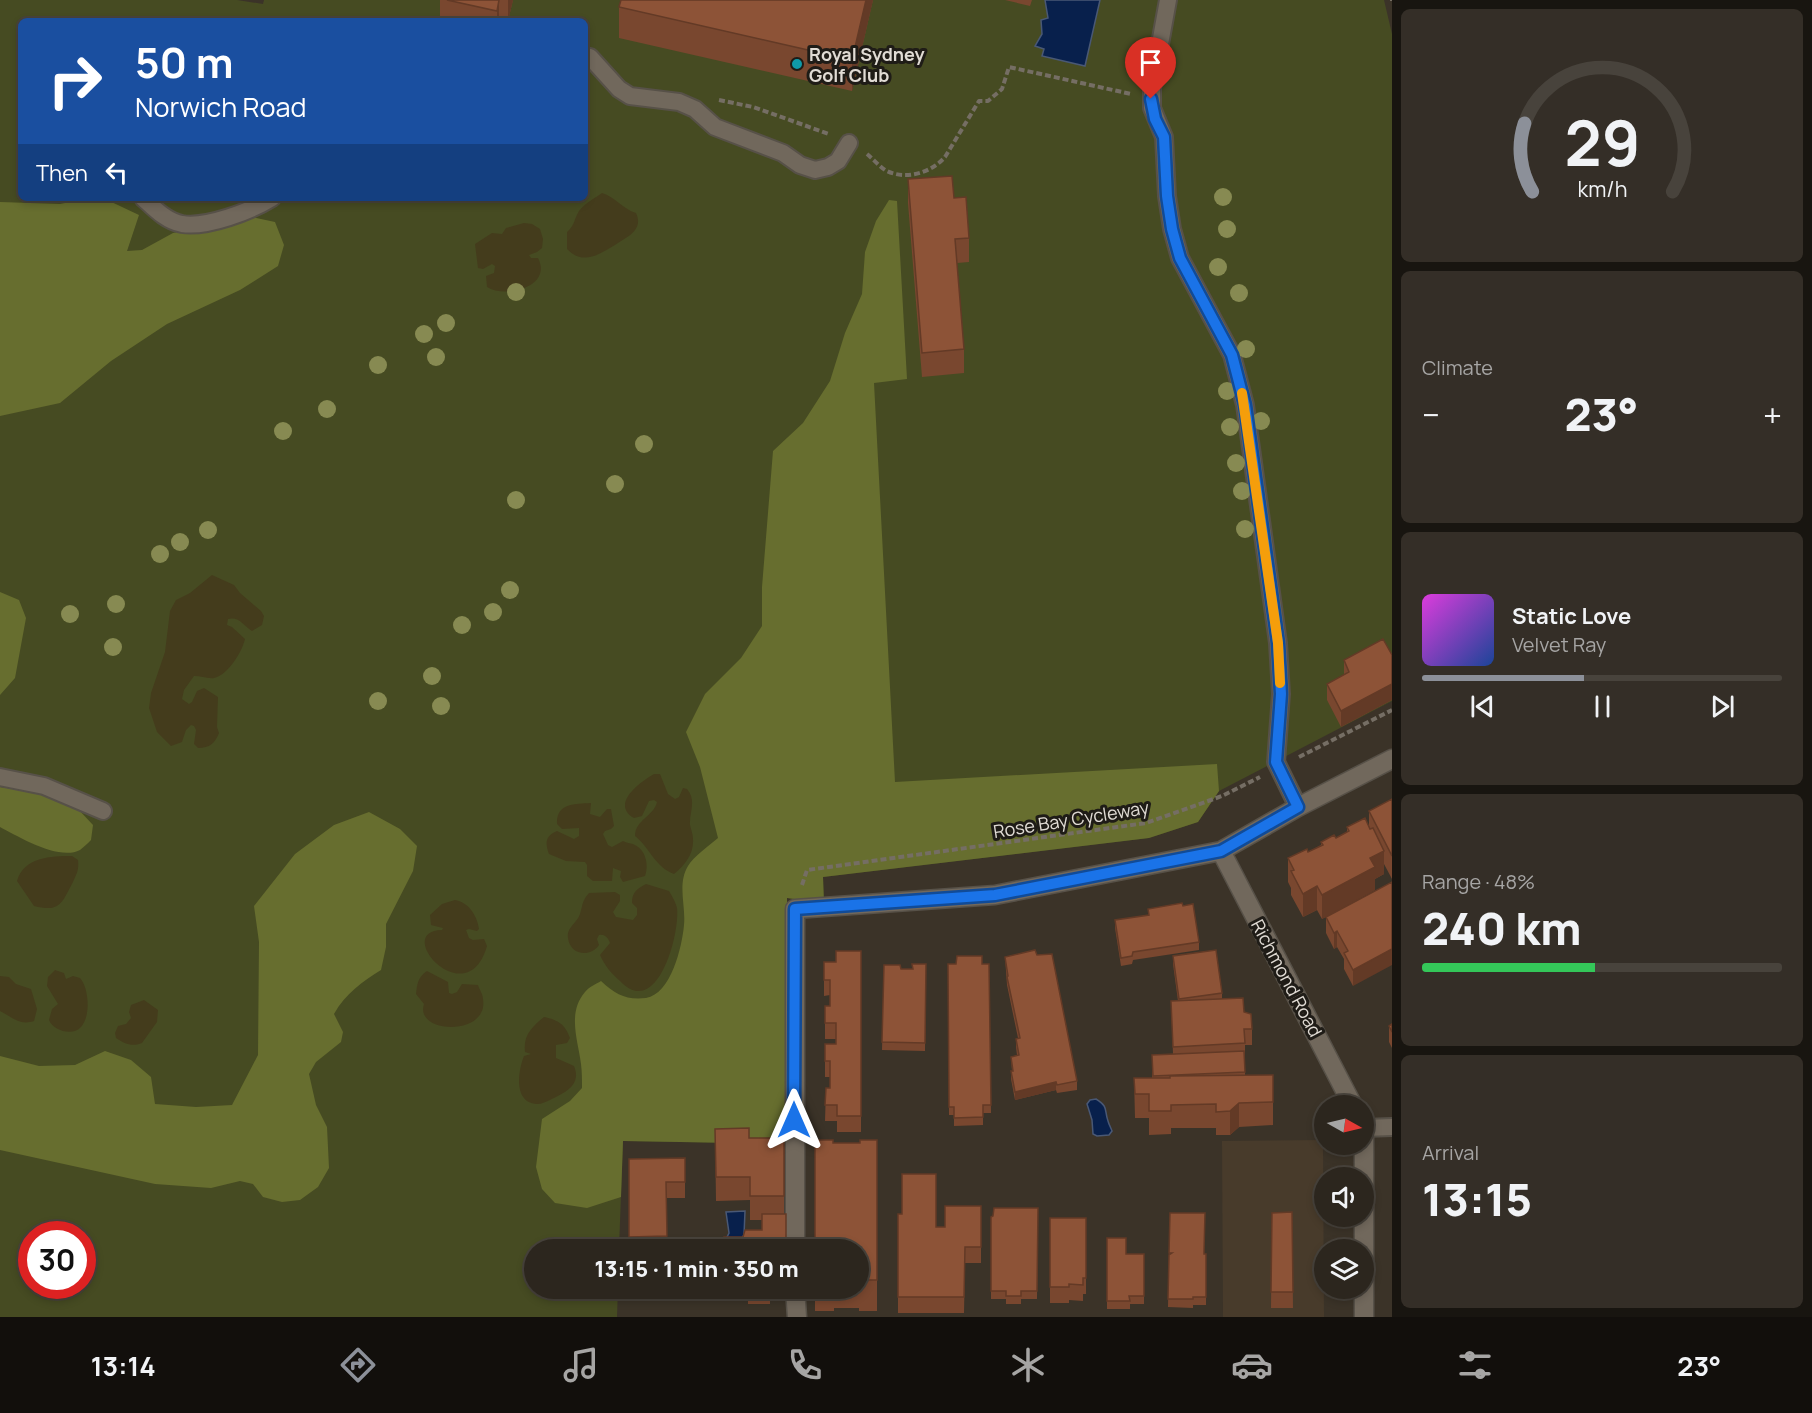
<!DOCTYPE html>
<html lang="en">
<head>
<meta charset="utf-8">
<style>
  body { margin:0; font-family:Manrope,sans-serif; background:#342e27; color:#f1f3f6; height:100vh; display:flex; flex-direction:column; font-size:22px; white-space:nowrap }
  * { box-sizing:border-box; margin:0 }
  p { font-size:20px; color:#a6a5a4 }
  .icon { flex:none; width:33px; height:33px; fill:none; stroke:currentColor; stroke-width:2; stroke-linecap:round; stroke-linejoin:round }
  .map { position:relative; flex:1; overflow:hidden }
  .sheet { display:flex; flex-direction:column; gap:9px; padding:9px; background:#181510; width:420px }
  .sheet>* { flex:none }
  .hud { position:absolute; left:18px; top:18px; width:570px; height:183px; border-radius:9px; box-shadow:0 3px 9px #0003,0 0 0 2px #48433c; background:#1a4fa0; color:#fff; overflow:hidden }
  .needle { width:39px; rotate:98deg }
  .tools { position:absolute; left:1314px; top:1095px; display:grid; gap:12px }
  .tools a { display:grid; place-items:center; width:60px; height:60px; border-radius:50%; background:#2c261e; box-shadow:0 3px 9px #0003,0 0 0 2px #48433c; font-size:30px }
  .speed { position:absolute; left:18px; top:1221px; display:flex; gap:12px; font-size:30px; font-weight:700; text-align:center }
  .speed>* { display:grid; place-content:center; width:78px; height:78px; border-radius:50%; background:#2c261e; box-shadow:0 3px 9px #0003,0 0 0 2px #48433c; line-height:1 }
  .speed .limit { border:9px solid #d22; background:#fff; color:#111 }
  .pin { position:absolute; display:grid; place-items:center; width:51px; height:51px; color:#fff; margin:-62px -26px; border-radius:50% 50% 50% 0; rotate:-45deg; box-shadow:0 0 6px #0007 }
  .pin .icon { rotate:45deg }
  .me { position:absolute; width:66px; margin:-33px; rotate:0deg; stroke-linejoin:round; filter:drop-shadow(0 0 4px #0008) }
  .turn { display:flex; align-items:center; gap:21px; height:126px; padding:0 18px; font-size:27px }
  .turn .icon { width:78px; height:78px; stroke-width:2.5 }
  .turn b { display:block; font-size:42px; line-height:51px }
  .then { display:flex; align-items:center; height:57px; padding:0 18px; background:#0003; gap:12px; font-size:22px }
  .big { font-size:45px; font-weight:800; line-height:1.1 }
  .sheet .tile { flex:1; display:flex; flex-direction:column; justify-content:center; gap:9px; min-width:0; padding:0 21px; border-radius:9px; background:#342e27 }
  .sheet .dial { align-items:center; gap:0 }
  .dial svg { height:156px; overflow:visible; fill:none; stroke:#48433c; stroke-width:7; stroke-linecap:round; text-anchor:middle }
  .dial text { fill:#f1f3f6; stroke:none }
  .song { display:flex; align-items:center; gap:18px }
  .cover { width:72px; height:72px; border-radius:9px; background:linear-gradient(135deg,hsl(300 70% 55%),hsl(220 70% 35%)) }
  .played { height:6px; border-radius:3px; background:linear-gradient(90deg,#8c9099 45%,#48433c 45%) }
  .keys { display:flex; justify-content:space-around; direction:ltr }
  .heat { display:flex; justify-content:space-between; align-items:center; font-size:33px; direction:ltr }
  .charge { height:9px; border-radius:4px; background:linear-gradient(90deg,#34c759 48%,#48433c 0) }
  .trip { position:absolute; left:524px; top:1239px; width:345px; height:60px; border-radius:30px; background:#2c261e; box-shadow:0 3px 9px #0003,0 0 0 2px #48433c; font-weight:800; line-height:60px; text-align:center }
  .tab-bar { display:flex; height:96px; justify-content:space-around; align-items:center; background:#120f0c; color:#a6a5a4 }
  .tab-bar .icon { width:42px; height:42px }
  .tab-bar .on { color:#8c9099 }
  .tab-bar b { font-size:27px; color:#f1f3f6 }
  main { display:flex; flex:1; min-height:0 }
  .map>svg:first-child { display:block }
  .built { fill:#483b2b }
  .green { fill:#464b22; fill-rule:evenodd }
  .forest { fill:#676e2f }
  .sand { fill:#443c1c }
  .water { fill:#08204c; stroke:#495875; stroke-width:1.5 }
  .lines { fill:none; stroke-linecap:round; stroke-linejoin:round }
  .lane-casing { stroke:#575148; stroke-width:20 }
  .street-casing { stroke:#575148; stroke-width:21 }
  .path { stroke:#756e64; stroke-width:4; stroke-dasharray:6 3; stroke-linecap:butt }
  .lane { stroke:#71685c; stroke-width:16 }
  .street { stroke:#71685c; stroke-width:18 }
  .tree { fill:#878a52 }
  .wall { fill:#79472f }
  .shaded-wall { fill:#633a26 }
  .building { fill:#8d5337; stroke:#633a26; stroke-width:1.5 }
  .route-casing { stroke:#114b97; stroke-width:15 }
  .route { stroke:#1a73e8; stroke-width:10 }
  .slow { stroke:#f59e0b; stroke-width:10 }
  .culture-dot { fill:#0f9aa8; stroke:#1f1c17; stroke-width:2 }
  .labels { text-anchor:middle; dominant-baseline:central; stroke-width:6; stroke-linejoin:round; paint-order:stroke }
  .poi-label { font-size:18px; font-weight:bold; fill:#e1dcd5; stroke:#1f1c17; text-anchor:start }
  .street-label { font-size:18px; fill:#e1dcd5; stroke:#1f1c17 }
</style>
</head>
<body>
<main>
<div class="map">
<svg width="1392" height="1317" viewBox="0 0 1392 1317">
  <rect width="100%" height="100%" fill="#3b3328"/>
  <path class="built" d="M1323 1140 1324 1317H1223L1222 1141Z"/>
  <path class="green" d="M0 0H237L263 4 264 0H1384L1392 34V701L1219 791 1198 822 1149 838 823 877 824 903 787 898 789 1144 623 1141 619 1249 534 1250V1288L618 1289 617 1317H0ZM21 21H585V198H21ZM32 1234H82V1286H32Z"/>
  <path class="forest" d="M90 198H103L139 215 127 251 142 250 173 233 252 217 275 222 284 245 278 266 240 290 167 324 111 361 60 403 0 416V202L60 204Z
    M889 200 897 201 907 379 874 383 895 782 1217 764 1219 791 1198 822 1149 838 823 877 824 903 787 898 789 1144 623 1141 621 1197 587 1208 555 1203 542 1189 536 1167 542 1119 570 1101 582 1088C582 1080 582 1072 581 1064 578 1040 567 1013 585 992 589 987 596 984 601 981 616 995 626 1000 646 998 671 994 682 947 684 925 686 906 677 884 688 866 693 857 710 845 718 838L700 767 686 732 705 694 741 658 762 626V587L773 451 803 423 830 381 845 333 862 294 865 252 876 221Z
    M0 592 19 600 26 618 15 678 0 695Z
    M0 787 41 793 78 809 93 825 91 840C88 843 84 847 80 850 59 861 19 837 0 827Z
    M369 812 400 829 417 846 413 871 386 924V947L381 970C363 981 345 994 334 1014L343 1032 341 1042 316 1062 309 1074 316 1105 327 1127 329 1168 318 1187 300 1200 282 1202 263 1197 253 1184 240 1181 211 1188 155 1184 0 1150V1056L39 1066 75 1065 105 1051 131 1060 151 1077 155 1104 196 1107 232 1105 258 1055 259 942 254 906 295 854 334 825Z"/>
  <path class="sand" d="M602 193C615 197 623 209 636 213 644 230 627 237 615 245 600 254 583 266 567 249V232C575 225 574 219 579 211 584 204 595 198 602 193Z
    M524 223 532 224 540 229 543 239 542 248 537 252 529 255 531 258H538C553 287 505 299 487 287L486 276 494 273 495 266 492 264 483 269 478 268 475 244 492 233 502 234 506 228Z
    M212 575 234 585 240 593 261 611 264 616 262 625 252 631C244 626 239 616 228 619L227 625 232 627 245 639C242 652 228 675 214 678 208 679 201 676 194 676L184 690 182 699 189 704 192 702 197 691 204 688 218 697 217 727 219 733C215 743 210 748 198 748L194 744 196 730 194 726 191 725 186 730 182 742 171 746 157 732 149 708 151 693 165 652 170 611 176 600 190 593Z
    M654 774H660L668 794 675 799 679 797 683 788 687 789C697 801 689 812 690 825 691 830 693 834 693 839 694 854 685 865 674 874 655 867 650 848 635 836 635 820 654 816 657 802L654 800 649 801 642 816 634 818C610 804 640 782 654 774Z
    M591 803 590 814 600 817 607 809H611L614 826 611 829 605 831 603 834 608 845 612 847 623 841C627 843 630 843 633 844 646 849 649 865 645 876L623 882 620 877 621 871 613 868 612 881H593L587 876V865L585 862 566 861 549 854C545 843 545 836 557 831L574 839 579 836V828L562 829 557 824C556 803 575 804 591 803Z
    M72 856 78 860C79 870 77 873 73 882 62 902 61 913 34 906L17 881C24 857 51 856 72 856Z
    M646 884 669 891C672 896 676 903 677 908 680 935 657 1020 620 981 611 973 605 966 600 955L610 943C608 937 604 934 599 935L597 939 599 945C590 958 570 955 568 938 566 928 577 923 580 914 583 904 582 901 589 893L615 892 620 895V901L613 912 616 917 633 920 637 915V908L632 903C632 892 637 889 646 884Z
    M455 900C468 902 477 915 479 929L477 931 469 929 466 930 469 938 473 940 484 939 487 946C467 1016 391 931 442 930L443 928 431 925 430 915 442 904Z
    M55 970 64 973 66 979 73 976 80 978C89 988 91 1016 81 1027 72 1037 53 1030 49 1020L52 1009 58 1004 47 986 48 977Z
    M427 971 448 982 449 993 452 994 457 992 462 984 478 985C479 989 483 994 483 999 489 1037 414 1034 424 1004L416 994C417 984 418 977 427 971Z
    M0 976 9 977 16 984 31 989 37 1009 34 1021C20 1026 12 1017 0 1011Z
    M144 1000 158 1010 157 1022 142 1043C132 1047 125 1044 116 1038L115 1033 118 1026 126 1024 131 1018 129 1012 131 1005Z
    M544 1017C558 1020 565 1024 570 1038L567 1043 556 1045V1058L574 1066C582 1085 565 1093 550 1100 545 1102 542 1104 537 1104 513 1103 518 1071 524 1056L531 1054 525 1052C523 1035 532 1027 544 1017Z"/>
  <path class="water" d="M1045 0H1100L1085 66 1042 56 1044 49 1035 46 1042 34 1041 20 1048 18Z
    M1096 1099C1109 1107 1104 1110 1108 1121 1109 1125 1111 1128 1112 1131L1109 1135 1097 1136 1093 1134 1092 1120 1087 1104 1090 1100Z
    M745 1211 744 1235 737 1244V1247H714V1241H725L729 1233 726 1212Z"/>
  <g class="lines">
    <defs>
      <path id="lane" d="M1168 0 1152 88V108L1164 137 1167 196 1172 229 1180 258 1232 355 1245 405 1278 643 1281 694 1276 762 1298 807
        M585 56 590 57 619 89 630 96 679 102 695 109 715 127 783 153 800 165 815 170 828 167 838 161 849 143
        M143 198C154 208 166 221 182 224 207 228 251 211 272 198
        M0 777 44 786 103 811
        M1364 1128 1392 1127"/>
      <path id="street" d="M1221 851 1353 1106
        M1364 1137V1317
        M795 1250V909L995 895 1221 851 1298 807 1392 759
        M795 1288 797 1317"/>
    </defs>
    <use href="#lane" class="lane-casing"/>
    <use href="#street" class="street-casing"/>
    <path class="path" d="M1392 0V1
      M719 100 753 107 829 134
      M867 154C873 159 879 166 885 170 905 181 931 173 945 157L979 101H988L1002 89 1009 67 1131 94
      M1299 757 1392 710
      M802 885 807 870 1146 823 1222 796 1260 777"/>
    <use href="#lane" class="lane"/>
    <use href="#street" class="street"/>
  </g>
  <g class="tree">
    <circle cx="1223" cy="197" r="9"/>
    <circle cx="1227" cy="229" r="9"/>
    <circle cx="1218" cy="267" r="9"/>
    <circle cx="516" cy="292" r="9"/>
    <circle cx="1239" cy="293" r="9"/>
    <circle cx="446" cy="323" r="9"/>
    <circle cx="424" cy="334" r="9"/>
    <circle cx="1246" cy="349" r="9"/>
    <circle cx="436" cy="357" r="9"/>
    <circle cx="378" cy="365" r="9"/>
    <circle cx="1227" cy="391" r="9"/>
    <circle cx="327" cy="409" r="9"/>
    <circle cx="1261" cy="421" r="9"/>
    <circle cx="1230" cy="427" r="9"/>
    <circle cx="283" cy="431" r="9"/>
    <circle cx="644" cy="444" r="9"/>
    <circle cx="1236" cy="463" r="9"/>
    <circle cx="615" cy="484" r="9"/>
    <circle cx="1242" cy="491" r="9"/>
    <circle cx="516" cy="500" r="9"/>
    <circle cx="1245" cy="529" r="9"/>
    <circle cx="208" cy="530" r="9"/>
    <circle cx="180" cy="542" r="9"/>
    <circle cx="160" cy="554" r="9"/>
    <circle cx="510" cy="590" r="9"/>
    <circle cx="116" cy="604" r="9"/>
    <circle cx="493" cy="612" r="9"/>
    <circle cx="70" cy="614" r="9"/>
    <circle cx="462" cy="625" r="9"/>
    <circle cx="113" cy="647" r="9"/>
    <circle cx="432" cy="676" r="9"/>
    <circle cx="378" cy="701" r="9"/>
    <circle cx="441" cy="706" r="9"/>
  </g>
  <path class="wall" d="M440 0H513L508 21H440Z
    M621 0H873L852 91 619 38V7Z
    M1005 0H1032L1030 6Z
    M908 179 954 198 969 238V262L957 263 964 349V373L922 377 908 203Z
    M1392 655V700L1341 727 1327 700V684L1344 675V660Z
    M1392 799V879L1384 864V874L1375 879V890L1322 919 1317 910 1303 917 1291 895V888L1288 882V858L1308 852 1321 845V842L1336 838 1347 832V827H1369V811Z
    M1392 882 1353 986 1344 969V959L1337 947 1334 949 1326 933V917Z
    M1148 909 1199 942V950L1133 960 1132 964 1121 966 1115 928V920L1148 915Z
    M861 951V1132H837V1121H825L826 1088H830V1077H825V1044H836V1039H825V1006H830V995L824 996V962H836Z
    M1037 955 1077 1081V1090L1057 1093 1056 1090 1015 1100 1011 1079V1071H1012L1011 1057 1017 1055 1016 1047V1039L1018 1038 1007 985 1005 957Z
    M1173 956 1222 993V999L1244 1012 1252 1029V1045H1245V1075H1273V1125L1239 1127 1230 1135H1216V1128H1171V1134L1149 1135V1118H1135L1134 1078H1152V1055L1173 1054 1171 1001H1178L1173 964Z
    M926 964 925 1051 882 1050 884 965 901 969H913Z
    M948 964H989L991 1113H983V1125L954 1126V1115H949Z
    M1392 1024V1048L1389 1042V1026Z
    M715 1129 749 1138H784V1214L786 1250H721V1244H724L762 1230V1220H750V1200L716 1201Z
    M877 1140V1311H859V1308H834V1311H815V1288H858V1250L833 1143H860Z
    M685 1158V1198H666L667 1250H629V1159Z
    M981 1206V1263H965L964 1313H898V1214H902L936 1227H945Z
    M1038 1208 1037 1299H1021V1304H1006V1299H991V1217Z
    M1292 1212 1293 1308H1271L1272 1213Z
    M1170 1213 1204 1254H1206V1305H1193V1308L1168 1307Z
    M1050 1218H1086V1294H1083V1301L1069 1300V1303H1050Z
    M1107 1238 1126 1254H1144V1304H1130V1309H1107Z
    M730 1288H770V1304H748V1291H730Z"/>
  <path class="shaded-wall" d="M499 0V21H497V11Z
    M508 0H513L508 21Z
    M866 0H873L852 91V60Z
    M1392 684V700L1341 727V711Z
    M1384 851V874L1375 879V890L1322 919V895L1370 858Z
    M1317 886V910L1303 917V894Z
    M1337 931V947L1334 949V933Z
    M1392 949V965L1353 986V970Z
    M1056 1082V1090L1015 1100V1092Z
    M1239 1103V1127L1230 1135V1111Z"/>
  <path class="building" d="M447 0H499L497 11Z
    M621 0H866L852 60 619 7Z
    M952 176 954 198 966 197 969 238 955 239 964 349 922 353 908 179Z
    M1383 639 1392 655V684L1341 711 1327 684 1349 672 1344 660Z
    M1392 799V856L1369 811Z
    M1365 818 1370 829 1373 828 1384 851 1370 858 1375 867 1322 895 1317 886 1303 894 1291 871 1294 870 1288 858 1307 849 1308 852 1323 845 1321 842 1334 835 1336 838 1349 831 1347 827Z
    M1392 882V949L1353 970 1344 953 1348 951 1337 931 1334 933 1326 917Z
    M1182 903 1183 906 1193 904 1199 942 1133 952 1132 956 1121 958 1115 920 1149 915 1148 909Z
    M1035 950 1037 955 1052 954 1077 1081 1057 1085 1056 1082 1015 1092 1011 1071H1013L1011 1057 1019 1055 1016 1039 1020 1038 1007 977 1008 976 1005 957Z
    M1216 950 1222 993 1179 999 1173 956Z
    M836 951H861V1116H837V1105H825L826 1088H830V1061H825V1044H836V1023H825V1006H830V980H824V962H836Z
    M957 956H982V964H989L991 1105H983V1117L954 1118V1107H949L948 964H956Z
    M912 964H926L925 1043 882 1042 884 965H900L901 969H913Z
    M1243 998 1244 1012 1251 1014 1252 1029H1244L1245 1043 1173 1047 1171 1001Z
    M1392 1024V1032L1389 1026Z
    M1244 1051 1245 1072 1153 1076 1152 1055Z
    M1273 1075V1102L1239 1103 1230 1111 1216 1112V1104L1171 1105V1111H1149V1094H1135L1134 1078H1170V1076Z
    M749 1128V1138H784V1196H750V1177H716L715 1129Z
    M815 1140H833V1143H860V1140H877V1280H859V1278H858V1250H815Z
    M685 1158V1182H666L667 1236 629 1237V1159Z
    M902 1174H936V1227H945V1206H981V1247H965L964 1297H898V1214H902Z
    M994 1208H1038L1037 1291H1021V1296H1006V1291H991V1217L993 1216Z
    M1292 1212 1293 1292H1271L1272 1213Z
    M1170 1213H1205L1204 1251V1254H1206V1297H1193V1299H1168L1169 1255 1172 1253H1169Z
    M762 1214H786V1250H721V1244H724V1237H743L745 1230H762Z
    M1050 1218H1086V1278H1083V1285L1069 1284V1287H1050Z
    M1107 1238H1126V1254H1144V1296H1129L1130 1301H1107Z"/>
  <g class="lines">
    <defs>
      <path id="route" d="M794 1120 795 909 995 895 1221 851 1298 807 1276 762 1281 694 1278 643 1245 405 1232 355 1180 258 1172 229 1167 196 1164 137 1155 119 1151 99"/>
    </defs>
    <use href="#route" class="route-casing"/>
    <use href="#route" class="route"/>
    <path class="slow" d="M1242 393 1278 643 1280 683"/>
  </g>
  <circle class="culture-dot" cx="797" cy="64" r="6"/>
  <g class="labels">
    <g class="poi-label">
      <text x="809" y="54">Royal Sydney<tspan x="809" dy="21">Golf Club</tspan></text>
    </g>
    <g class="street-label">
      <text transform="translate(1071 819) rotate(-9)">Rose Bay Cycleway</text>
      <text transform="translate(1287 978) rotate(62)">Richmond Road</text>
    </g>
  </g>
</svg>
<div class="tools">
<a><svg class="needle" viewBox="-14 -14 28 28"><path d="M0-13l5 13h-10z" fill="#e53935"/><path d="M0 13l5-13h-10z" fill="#a6a5a4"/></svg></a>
<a><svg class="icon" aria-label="sound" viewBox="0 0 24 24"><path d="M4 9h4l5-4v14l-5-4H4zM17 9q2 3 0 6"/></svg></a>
<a><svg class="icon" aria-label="layers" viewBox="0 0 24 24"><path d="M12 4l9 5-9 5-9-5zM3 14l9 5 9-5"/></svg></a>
</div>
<div class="speed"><div class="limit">30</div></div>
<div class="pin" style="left:1151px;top:99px;background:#d93025"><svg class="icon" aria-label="arrive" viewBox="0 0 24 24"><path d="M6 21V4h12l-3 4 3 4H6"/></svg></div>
<svg class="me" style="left:794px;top:1120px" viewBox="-20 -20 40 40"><path d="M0-17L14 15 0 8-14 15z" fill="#1a73e8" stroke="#fff" stroke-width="4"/></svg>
<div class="trip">13:15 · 1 min · 350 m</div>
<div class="hud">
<div class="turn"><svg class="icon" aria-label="right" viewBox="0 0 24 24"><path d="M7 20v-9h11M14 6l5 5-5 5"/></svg><div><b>50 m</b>Norwich Road</div></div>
<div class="then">Then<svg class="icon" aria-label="left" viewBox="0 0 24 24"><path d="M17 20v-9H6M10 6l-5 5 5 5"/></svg></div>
</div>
</div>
<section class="sheet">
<div class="tile dial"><svg viewBox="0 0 100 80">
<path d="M14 69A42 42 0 1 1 86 69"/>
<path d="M14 69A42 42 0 0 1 10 34" stroke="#8c9099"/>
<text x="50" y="56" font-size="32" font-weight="700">29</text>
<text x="50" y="72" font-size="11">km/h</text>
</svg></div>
<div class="tile"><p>Climate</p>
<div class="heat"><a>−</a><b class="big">23°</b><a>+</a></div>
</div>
<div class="tile">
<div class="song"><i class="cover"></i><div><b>Static Love</b><p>Velvet Ray</p></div></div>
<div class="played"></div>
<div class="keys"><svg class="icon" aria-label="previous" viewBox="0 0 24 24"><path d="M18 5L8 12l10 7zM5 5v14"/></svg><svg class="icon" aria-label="pause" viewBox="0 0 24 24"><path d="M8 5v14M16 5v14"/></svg><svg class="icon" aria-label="next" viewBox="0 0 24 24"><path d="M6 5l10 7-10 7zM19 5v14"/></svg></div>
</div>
<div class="tile"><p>Range · 48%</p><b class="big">240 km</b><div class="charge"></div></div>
<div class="tile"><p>Arrival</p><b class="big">13:15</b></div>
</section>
</main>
<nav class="tab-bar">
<b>13:14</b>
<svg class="icon on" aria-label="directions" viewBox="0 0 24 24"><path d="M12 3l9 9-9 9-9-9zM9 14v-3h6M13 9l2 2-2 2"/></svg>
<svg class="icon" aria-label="music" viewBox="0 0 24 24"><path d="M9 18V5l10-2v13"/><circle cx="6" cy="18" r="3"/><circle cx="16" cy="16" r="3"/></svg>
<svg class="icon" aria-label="phone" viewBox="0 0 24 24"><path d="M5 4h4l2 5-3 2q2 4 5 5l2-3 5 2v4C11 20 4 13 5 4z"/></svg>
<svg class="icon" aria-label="climate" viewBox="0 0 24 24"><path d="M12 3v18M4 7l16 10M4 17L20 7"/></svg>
<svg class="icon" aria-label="car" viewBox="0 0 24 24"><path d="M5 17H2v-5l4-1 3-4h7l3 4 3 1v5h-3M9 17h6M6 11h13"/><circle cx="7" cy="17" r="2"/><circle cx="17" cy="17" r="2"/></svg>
<svg class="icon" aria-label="filters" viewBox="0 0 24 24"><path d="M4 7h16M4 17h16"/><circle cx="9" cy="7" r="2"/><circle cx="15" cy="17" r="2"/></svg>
<b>23°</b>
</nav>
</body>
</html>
